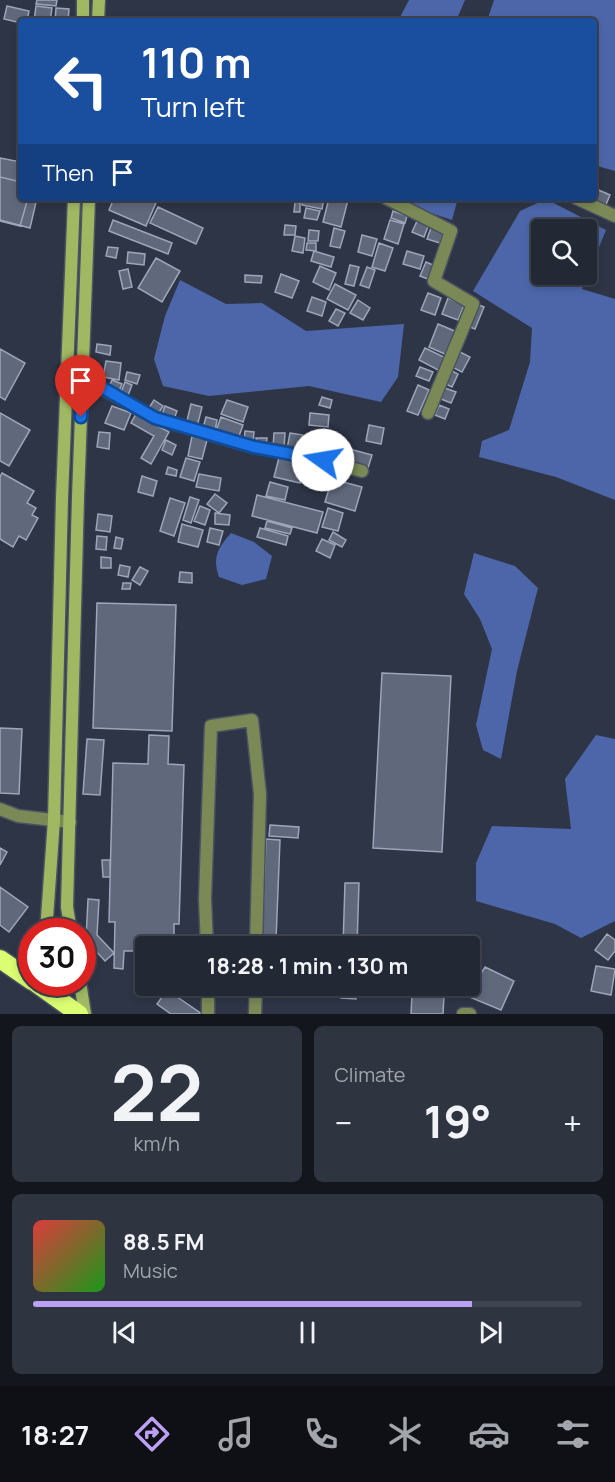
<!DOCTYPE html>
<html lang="en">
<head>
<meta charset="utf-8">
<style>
  body { margin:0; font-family:Manrope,sans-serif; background:#2e3440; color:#f1f3f6; height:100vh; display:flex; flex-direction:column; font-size:22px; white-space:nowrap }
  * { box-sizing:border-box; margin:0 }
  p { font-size:20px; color:#a2a6ac }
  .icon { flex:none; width:33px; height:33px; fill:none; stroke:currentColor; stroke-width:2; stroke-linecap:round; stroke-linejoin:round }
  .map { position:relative; height:1014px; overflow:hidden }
  .panel { display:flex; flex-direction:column; gap:12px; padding:12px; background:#13161d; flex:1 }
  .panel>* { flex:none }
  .hud { position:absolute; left:18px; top:18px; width:579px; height:183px; border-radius:6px; box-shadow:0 3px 9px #0003,0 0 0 2px #3f444f; background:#1a4fa0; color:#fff; overflow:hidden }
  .fabs { position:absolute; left:531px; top:219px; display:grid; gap:12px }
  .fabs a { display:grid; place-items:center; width:66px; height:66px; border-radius:6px; background:#222834; box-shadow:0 3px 9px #0003,0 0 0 2px #3f444f; font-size:30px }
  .speed { position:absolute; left:18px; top:918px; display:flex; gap:12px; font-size:30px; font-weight:700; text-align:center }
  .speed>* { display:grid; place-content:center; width:78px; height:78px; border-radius:50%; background:#222834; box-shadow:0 3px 9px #0003,0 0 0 2px #3f444f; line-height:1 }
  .speed .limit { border:9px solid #d22; background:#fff; color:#111 }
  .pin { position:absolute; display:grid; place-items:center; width:51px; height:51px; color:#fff; margin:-62px -26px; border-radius:50% 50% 50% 0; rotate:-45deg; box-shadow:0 0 6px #0007 }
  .pin .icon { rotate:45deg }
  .me { position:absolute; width:66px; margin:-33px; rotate:283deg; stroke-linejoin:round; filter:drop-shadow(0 0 4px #0008) }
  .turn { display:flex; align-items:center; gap:21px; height:126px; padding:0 24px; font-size:27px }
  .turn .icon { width:78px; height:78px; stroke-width:2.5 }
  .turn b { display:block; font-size:42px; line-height:51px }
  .then { display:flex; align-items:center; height:57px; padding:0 24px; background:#0003; gap:12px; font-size:22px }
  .big { font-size:45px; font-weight:700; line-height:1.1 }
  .panel .tile { flex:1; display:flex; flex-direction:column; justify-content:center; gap:9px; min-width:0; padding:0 21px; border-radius:9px; background:#2e3440 }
  .panel .dial { align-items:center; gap:0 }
  .dial b { font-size:78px; line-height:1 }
  .song { display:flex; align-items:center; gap:18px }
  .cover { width:72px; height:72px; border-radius:9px; background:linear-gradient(135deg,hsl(0 70% 55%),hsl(120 70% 35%)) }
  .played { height:6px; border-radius:3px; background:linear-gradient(90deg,#bca0f2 80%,#3f444f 80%) }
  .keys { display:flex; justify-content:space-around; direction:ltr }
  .heat { display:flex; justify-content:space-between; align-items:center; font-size:33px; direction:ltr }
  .panel .tiles { flex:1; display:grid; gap:12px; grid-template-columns:1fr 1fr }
  .tile:last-child { grid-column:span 2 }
  .trip { position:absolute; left:135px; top:936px; width:345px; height:60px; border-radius:6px; background:#222834; box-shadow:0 3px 9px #0003,0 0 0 2px #3f444f; font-weight:700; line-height:60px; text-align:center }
  .tab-bar { display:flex; height:96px; justify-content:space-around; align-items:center; background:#0e1015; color:#a2a6ac }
  .tab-bar .icon { width:42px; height:42px }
  .tab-bar .on { color:#bca0f2 }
  .tab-bar b { font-size:27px; color:#f1f3f6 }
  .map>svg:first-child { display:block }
  .water { fill:#4c66a9; fill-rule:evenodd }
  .building { fill:#60687b; stroke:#9ca5ba; stroke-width:1.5 }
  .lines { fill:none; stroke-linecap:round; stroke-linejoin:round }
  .street-casing { stroke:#4b5262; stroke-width:15 }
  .secondary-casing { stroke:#4b5262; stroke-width:15 }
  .highway-casing { stroke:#4b5262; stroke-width:21 }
  .street { stroke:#7a8955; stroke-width:12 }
  .secondary { stroke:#a1b862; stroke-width:12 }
  .highway { stroke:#dafd72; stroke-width:18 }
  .route-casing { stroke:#114b97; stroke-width:15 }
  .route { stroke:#1a73e8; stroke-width:10 }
</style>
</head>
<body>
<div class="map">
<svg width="615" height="1014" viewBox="0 0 615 1014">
  <rect width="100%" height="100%" fill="#2e3546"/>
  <path class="water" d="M409 0H465L456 21H398Z
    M494 0H615V171L594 165V21H487Z
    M402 198H458L452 220 407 205Z
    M546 199 606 230 582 289 615 299V500L556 477 479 457 482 441 509 430 530 362 532 328 473 291 520 211ZM542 230H586V274H542Z
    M180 280 226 304 262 303 306 331 404 324 398 377 381 402 309 386 209 396 163 386 154 359 165 316Z
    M231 533 254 542 272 556 266 579 242 585 219 577C212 557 218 548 231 533Z
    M474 553 515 566 538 588 517 671 501 759 483 750 476 725 492 649 480 619 464 594Z
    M596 735 615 739V921L581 938 555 924 476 901V863L492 826 571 829 565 779Z"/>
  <path class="building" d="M37 0H57L56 6 36 4Z
    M7 6 29 11 27 21 21 23 4 19Z
    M36 6 52 8 50 21H34Z
    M56 8 69 9 68 21H55Z
    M0 158 21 162V198H37L30 228 0 220Z
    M0 177 21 182V198H28L20 226 0 221Z
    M594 188 610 195 605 207 587 198H594Z
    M114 198H144L156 203 146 226 109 210Z
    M303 198H324L322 209 302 205Z
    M329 198 348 200 341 227 323 222Z
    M295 202 300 203V212H294Z
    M158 207 203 228 196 244 150 223Z
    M306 208 320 211 317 220 304 218Z
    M393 211 407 216 405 223 391 218Z
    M418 219 429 224 424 237 412 232Z
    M113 220 172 243 168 254 109 231Z
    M390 220 404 224 398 244 384 239Z
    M285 225 296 226 295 235H284Z
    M432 225 444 230 440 243 427 239Z
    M334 228 345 231 340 248 330 246Z
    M309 230 319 231 318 241H308Z
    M362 235 377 239 372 256 358 252Z
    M295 236 305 238 303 253 292 251Z
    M307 243H316V251L306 250Z
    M379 243 393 248 385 271 372 267Z
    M108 247 118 248 116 258 106 256Z
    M314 251 334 257 331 267 311 261Z
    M407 251 424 256 420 269 403 264Z
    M128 252 145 254 144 265 127 263Z
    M156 258 180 271 162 302 138 288Z
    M426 262 433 265 428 279 420 276Z
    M350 265 359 267 354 286 345 284Z
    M320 266 336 273 329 290 313 282Z
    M367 267 375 270 369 288 360 285Z
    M128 269 132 287 123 289 119 271Z
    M281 274 299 281 292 298 275 292Z
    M245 275 262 276 261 283 245 282Z
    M335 284 356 295 348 310 327 299Z
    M428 293 441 298 435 315 421 310Z
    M312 297 326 302 322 316 307 311Z
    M448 298 464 305 458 320 442 314Z
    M358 300 370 308 363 320 350 313Z
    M469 301 484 307 475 329 460 323Z
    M336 309 345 313 338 326 329 321Z
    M438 324 457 332 447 355 429 347Z
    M97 344 111 346 110 355 96 352Z
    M425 348 446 358 440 371 419 360Z
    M0 349 25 363 5 400 0 397Z
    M456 350 470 357 462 372 448 365Z
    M106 361 121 363 119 380 103 377Z
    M420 367 433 372 429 381 416 376Z
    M444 367 458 374 452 387 437 380Z
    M127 372 140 375 137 384 125 380Z
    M112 380 122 384 118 394 108 389Z
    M125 382 132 385 127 398 120 395Z
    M418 385 429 390 418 415 407 411Z
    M445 388 456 392 451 403 441 399Z
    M322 397 332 400 330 408 319 405Z
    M154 400 163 406 157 416 147 411Z
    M227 400 248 407 243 422 221 414Z
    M191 404 202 407 197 427 186 425Z
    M439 405 449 409 445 419 435 415Z
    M112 406 131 413 124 430 105 423Z
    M165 406 177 411 173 422 161 417Z
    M0 413 30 430 9 466 0 461Z
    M310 413 329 415 328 427 309 425Z
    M136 414 169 432 151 464 141 458 154 436 131 423Z
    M206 417 217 420 215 431 203 428Z
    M221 417 243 425 238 439 216 431Z
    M369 425 384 428 381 444 366 441Z
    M245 431 254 432 253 443 244 442Z
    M99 432 110 433 109 449 97 447Z
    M317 432 331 435 325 458 312 454Z
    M274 433H285L284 448 273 447Z
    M290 433 303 435 300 451 287 449Z
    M192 436 207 440 202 459 188 456Z
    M256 438H267L266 446H256Z
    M166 440 176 445 172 455 162 450Z
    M346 448 372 455 368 468 342 461Z
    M280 454 306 460 300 483 274 477Z
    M186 458 200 462 194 481 180 477Z
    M313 464 333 469 329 484 309 479Z
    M168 467 177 470 176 476 166 474Z
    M341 469 349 473 345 481 337 477Z
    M2 473 34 491 27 503 36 508 32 515 38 518 26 540 19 536 13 547 0 539V477Z
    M199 474 221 478 219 491 196 487Z
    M142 476 157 481 153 496 138 492Z
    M332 479 362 487 355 511 325 502Z
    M270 482 288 487 285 500 266 496Z
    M215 494 227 503 219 513 207 504Z
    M257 495 323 512 317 533 252 516Z
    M190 497 199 500 191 523 183 520Z
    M170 498 185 503 174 536 160 531Z
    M200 506 210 510 205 525 194 521Z
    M328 508 343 513 338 531 322 527Z
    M215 513 230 515 229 525 215 524Z
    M98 514 112 516 110 532 96 530Z
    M267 521 292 528 290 534 265 528Z
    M182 524 203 530 198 547 178 542Z
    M210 528 223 531 219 545 207 542Z
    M260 528 288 536 286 545 257 537Z
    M333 532 346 540 342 547 329 540Z
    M97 536 107 537 106 550 96 549Z
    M116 537 123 539 121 549 114 548Z
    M322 539 335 545 330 558 316 551Z
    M101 557 111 558V568H101Z
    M120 565 130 567 128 577 118 575Z
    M140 567 148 571 140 585 132 580Z
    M180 572 192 573V583L179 582Z
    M123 583H131L130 589H122Z
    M97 603 176 605 172 731 93 728Z
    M382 673 451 676 442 852 373 848Z
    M0 728 22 729 19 794 0 793Z
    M149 735 169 736 168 764 184 765 179 924H174V946H146V951H124L123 969 114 968 115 922H109L113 763 148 764Z
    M87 739 104 740 100 795 83 794Z
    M270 825 299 827 298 838 269 836Z
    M266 839 280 840 276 940 262 939Z
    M0 848 7 852 0 865Z
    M102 860H110V877H103Z
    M345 883H359L357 946H343Z
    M0 887 28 907 9 932 0 925Z
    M88 899 99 900 97 935 114 953 105 961 86 940Z
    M607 934 615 940V951L608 960 595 950Z
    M596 966 615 969 611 995 591 991Z
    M485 967 514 981 501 1010 467 996Z
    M155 986H172V990L155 989Z
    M342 986H356V999L341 998Z
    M167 990 202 1014H171L157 1004Z
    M412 995 444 996 443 1014H411Z"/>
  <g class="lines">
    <defs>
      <path id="street" d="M386 198 451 231 434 281 473 304 428 413
        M576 198 615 216
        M82 377 155 418 254 447 304 455 362 471
        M0 809 18 816 70 822
        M207 946 205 899 211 726 252 720 260 794 256 946
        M208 986V1014
        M255 1014 256 986
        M463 1014H470"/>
      <path id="secondary" d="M83 21V0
        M98 21 99 0
        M46 932 54 820 62 498 74 198
        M71 932 67 907 78 497 89 198
        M80 982 85 1014"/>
      <path id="highway" d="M0 959 32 981
        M34 982 79 1014"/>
    </defs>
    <use href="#street" class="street-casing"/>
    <use href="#secondary" class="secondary-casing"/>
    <use href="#highway" class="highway-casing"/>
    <use href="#street" class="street"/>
    <use href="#secondary" class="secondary"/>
    <use href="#highway" class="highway"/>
  </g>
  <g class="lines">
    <defs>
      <path id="route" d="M81 417 82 376 155 418 254 447 323 460"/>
    </defs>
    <use href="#route" class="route-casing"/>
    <use href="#route" class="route"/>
  </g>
</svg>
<div class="fabs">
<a><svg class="icon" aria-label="search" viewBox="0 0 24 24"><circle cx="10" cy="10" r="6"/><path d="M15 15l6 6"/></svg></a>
</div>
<div class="speed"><div class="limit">30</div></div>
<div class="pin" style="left:81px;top:417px;background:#d93025"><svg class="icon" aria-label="arrive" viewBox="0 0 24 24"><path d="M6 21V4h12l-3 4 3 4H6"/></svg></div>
<svg class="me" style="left:323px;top:460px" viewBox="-20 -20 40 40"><circle r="19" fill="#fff"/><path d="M0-13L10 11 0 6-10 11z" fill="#1a73e8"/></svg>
<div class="trip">18:28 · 1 min · 130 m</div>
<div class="hud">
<div class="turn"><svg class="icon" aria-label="left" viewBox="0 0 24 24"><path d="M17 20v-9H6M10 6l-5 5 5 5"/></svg><div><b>110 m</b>Turn left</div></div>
<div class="then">Then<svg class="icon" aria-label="arrive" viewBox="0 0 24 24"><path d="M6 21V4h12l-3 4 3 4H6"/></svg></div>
</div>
</div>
<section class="panel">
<div class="tiles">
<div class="tile dial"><b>22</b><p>km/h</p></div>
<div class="tile"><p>Climate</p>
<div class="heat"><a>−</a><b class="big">19°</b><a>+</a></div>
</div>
<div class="tile">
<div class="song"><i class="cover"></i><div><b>88.5 FM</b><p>Music</p></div></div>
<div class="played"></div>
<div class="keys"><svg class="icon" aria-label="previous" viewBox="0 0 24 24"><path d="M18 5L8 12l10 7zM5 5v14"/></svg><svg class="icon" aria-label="pause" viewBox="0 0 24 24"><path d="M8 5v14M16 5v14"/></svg><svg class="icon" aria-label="next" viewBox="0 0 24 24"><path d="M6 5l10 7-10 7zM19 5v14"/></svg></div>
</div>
</div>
</section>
<nav class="tab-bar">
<b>18:27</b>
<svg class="icon on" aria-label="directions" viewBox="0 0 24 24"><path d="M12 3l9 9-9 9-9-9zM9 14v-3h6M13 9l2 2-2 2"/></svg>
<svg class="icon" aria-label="music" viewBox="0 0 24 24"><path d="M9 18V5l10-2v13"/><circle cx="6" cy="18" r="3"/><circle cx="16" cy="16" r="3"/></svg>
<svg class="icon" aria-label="phone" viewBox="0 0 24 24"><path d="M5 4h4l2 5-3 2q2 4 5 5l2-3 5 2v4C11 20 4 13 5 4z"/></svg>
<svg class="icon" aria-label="climate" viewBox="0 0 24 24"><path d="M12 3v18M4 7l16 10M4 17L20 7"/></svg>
<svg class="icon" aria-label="car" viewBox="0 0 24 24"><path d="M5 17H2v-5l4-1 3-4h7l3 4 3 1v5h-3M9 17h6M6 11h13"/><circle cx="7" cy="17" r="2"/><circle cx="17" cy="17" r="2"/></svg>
<svg class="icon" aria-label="filters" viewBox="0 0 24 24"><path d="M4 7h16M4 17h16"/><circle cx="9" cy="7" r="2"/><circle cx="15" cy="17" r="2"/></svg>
</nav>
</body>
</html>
